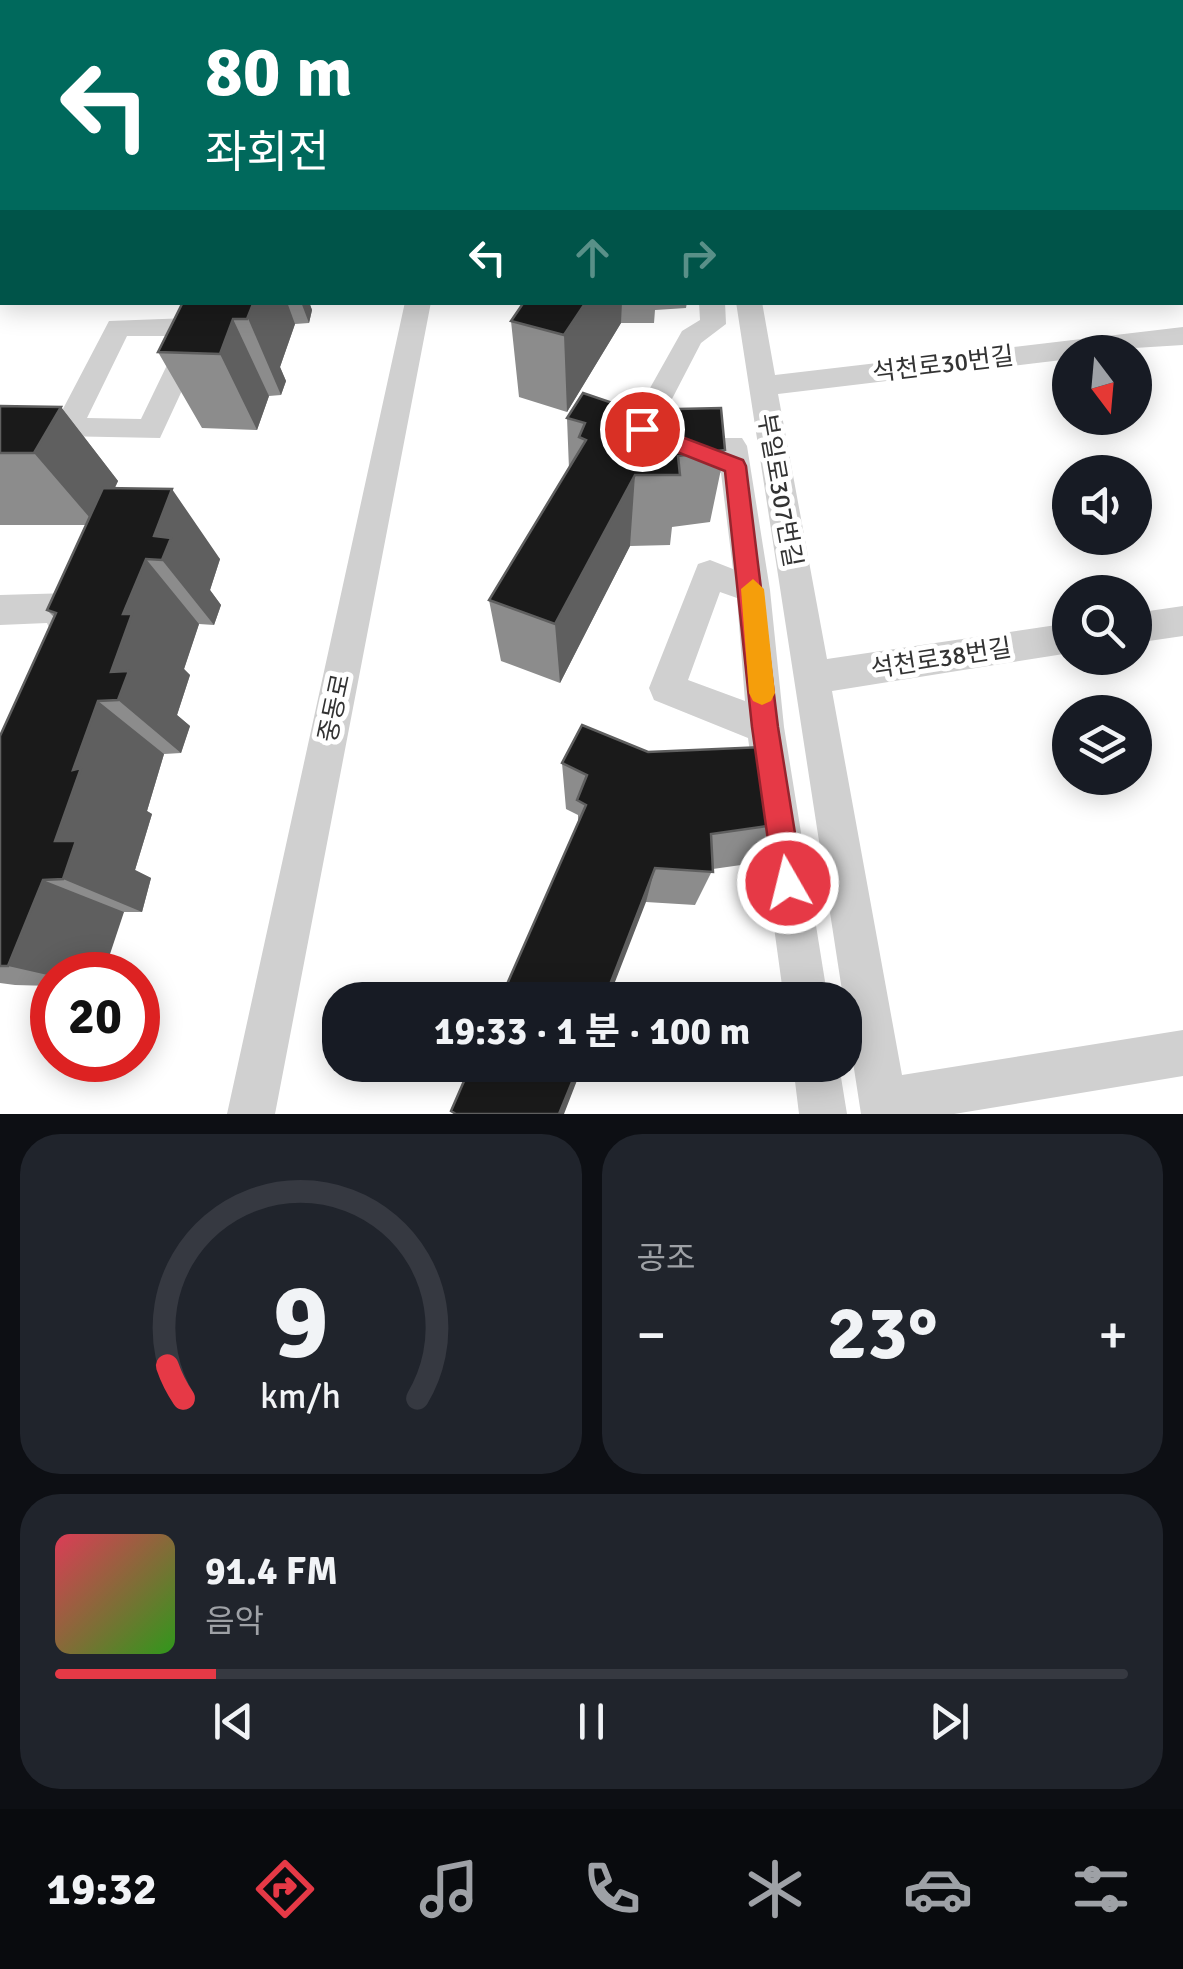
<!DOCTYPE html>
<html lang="ko">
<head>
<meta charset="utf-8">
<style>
  body { margin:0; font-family:Signika,"Noto Sans KR",sans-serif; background:#20242c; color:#f1f3f6; height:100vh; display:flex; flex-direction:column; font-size:38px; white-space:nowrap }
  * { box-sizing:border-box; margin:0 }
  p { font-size:32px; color:#9ea1a6 }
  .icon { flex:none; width:55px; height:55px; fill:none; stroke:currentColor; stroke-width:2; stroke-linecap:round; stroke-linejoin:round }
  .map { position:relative; height:1114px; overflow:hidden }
  .sheet { display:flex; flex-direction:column; gap:20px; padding:20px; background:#0d0f14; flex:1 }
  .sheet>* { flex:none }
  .hud { position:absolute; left:0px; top:0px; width:1185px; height:305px; box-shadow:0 5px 25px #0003; background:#00695c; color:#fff; overflow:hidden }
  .needle { width:65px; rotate:164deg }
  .fabs { position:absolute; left:1052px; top:335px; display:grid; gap:20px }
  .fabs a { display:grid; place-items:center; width:100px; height:100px; border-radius:50%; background:#171b24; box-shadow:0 5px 25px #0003; font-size:50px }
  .speed { position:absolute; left:30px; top:952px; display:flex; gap:20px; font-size:50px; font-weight:700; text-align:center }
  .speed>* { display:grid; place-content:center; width:130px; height:130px; border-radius:50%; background:#171b24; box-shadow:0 5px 25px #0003; line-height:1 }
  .speed .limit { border:15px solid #d22; background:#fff; color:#111 }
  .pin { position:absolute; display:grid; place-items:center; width:85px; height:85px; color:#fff; margin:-42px; border:5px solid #fff; border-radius:50%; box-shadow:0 2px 10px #0007 }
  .me { position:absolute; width:110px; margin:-55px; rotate:352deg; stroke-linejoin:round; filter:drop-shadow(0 0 8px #0008) }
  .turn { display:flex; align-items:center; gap:35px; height:210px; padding:0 40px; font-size:45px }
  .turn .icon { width:130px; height:130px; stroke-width:2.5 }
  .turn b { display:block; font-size:70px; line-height:85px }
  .lanes { display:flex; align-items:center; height:95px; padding:0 40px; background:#0003; justify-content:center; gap:50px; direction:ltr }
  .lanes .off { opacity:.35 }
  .big { font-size:75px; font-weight:700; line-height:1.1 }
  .sheet .card { flex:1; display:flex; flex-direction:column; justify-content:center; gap:15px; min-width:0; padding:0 35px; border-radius:40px; background:#20242c }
  .sheet .dial { align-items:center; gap:0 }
  .dial svg { height:260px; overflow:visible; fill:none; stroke:#363941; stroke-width:7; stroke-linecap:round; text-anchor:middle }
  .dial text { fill:#f1f3f6; stroke:none }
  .song { display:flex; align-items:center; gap:30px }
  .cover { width:120px; height:120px; border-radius:15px; background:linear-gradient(135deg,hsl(350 70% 55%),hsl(110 70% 35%)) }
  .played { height:10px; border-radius:5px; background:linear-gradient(90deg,#e63946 15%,#363941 15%) }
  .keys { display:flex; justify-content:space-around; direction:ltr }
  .heat { display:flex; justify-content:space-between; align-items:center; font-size:55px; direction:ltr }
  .sheet .tiles { flex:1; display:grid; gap:20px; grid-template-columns:1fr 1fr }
  .card:last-child { grid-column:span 2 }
  .trip { position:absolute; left:322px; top:982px; width:540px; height:100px; border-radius:40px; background:#171b24; box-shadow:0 5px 25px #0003; font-weight:700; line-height:100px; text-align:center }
  .tabs { display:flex; height:160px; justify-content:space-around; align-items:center; background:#090b0e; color:#9ea1a6 }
  .tabs .icon { width:70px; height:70px }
  .tabs .selected { color:#e63946 }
  .tabs b { font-size:45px; color:#f1f3f6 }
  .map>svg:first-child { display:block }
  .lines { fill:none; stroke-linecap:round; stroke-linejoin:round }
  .minor { fill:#d0d0d0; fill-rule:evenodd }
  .wall { fill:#8c8c8c }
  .shaded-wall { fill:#5f5f5f }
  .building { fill:#1a1a1a; stroke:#5f5f5f; stroke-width:2.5 }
  .route { fill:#e63946; stroke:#96252e; stroke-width:2.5 }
  .slow { fill:#f59e0b }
  .labels { text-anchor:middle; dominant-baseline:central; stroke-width:10; stroke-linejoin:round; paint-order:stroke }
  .street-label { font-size:25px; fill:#333; stroke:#fff }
</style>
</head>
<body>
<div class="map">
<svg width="1183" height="1114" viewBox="0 0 1183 1114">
  <rect width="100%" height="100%" fill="#fff"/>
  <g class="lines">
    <path class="minor" d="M53 0H71L73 2H55Z
      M687 0H705V2H688Z
      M1158 0H1183V4L1157 2Z
      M0 32H2V42H0Z
      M1182 120H1183V132H1182Z
      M1182 247H1183V262H1182Z
      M0 279H2V295H0Z
      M197 302H223L160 438 57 436 53 428 109 321 189 318ZM127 336H181L141 419 87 418Z
      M405 302H431L275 1114H227Z
      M699 302H725L726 324 701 343 659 424 717 447 722 438H742L747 446 770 590 784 727 828 1000H784L748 738 654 700 649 688 698 564 710 560 733 569 721 473 632 437 627 429 682 331 700 320ZM720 592 737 598 745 701 688 680Z
      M736 302H762L775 375 1183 327V345L1070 352V359L778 394 827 659 1070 623V653L832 691 902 1075 1183 1030V1076L954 1114H861Z
      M71 593 83 598 88 608 76 635 64 639 52 635 47 623 0 625V595Z
      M1183 606V636L1135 643V613Z
      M793 1065H839L847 1114H799Z"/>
  </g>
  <path class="wall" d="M84 0H234L227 2H86Z
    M375 0H422L421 2H375Z
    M0 134H2V249H0Z
    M183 302H309L312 310 309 323 295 324 280 367 286 381 281 395 269 396 257 430 202 428 158 352Z
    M524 302H687L686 308 655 310 654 323H621L567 412 519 397 511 321Z
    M0 406 61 407 118 481 115 488 220 559 210 590 221 605 214 625 199 624 184 669 190 675 177 715 190 726 181 753 164 754 147 811 152 814 135 870 151 878 142 912H124L52 975V986L15 985 0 983V736L54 617 47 610 86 525H0Z
    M567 418 725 450 710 522 672 527 670 545 630 546 560 683 501 661 489 600 569 469Z
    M562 763 774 825 748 864 713 869 695 905 646 902 578 822V815L566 809Z"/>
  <path class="shaded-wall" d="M93 0H116L117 2H94Z
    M119 0H153L154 2H120Z
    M964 0H977L976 2H950Z
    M0 211 2 215V236L0 232Z
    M241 302H287L295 324 280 367 286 381 281 395Z
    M301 302H309L312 310 309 323Z
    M586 302H622L621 323 567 412 564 335Z
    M233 319 269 396 257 430 220 354Z
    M61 407 118 481 96 525 34 453Z
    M635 475 630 546 560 683 555 624Z
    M172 489 220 559 210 590 221 605 214 625 162 560 154 536Z
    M146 559 199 624 184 669 190 675 177 715 190 726 181 753 118 700 111 672 123 614Z
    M98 701 164 754 147 811 152 814 135 870 151 878 142 912 63 879 55 841 73 770Z
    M655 868 646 902 608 1000H604Z
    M43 880 124 912 103 975 52 976 8 966Z
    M579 1065H583L564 1114H559Z"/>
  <path class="building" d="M911 0H964L950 2H914Z
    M0 134H2V158H0Z
    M183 302H241L253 304 247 319H233L220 354 158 352Z
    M524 302H586L564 335 511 321Z
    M583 393 633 410 721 408 725 450 678 456 680 475H635L555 624 489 600 586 440 579 437 585 423 567 418Z
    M0 406 61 407 34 453H0Z
    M103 488 172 489 154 536 171 538 162 560 146 559 123 614H132L111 672 129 671 118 700 98 701 73 770 81 768 55 841H76L63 879 43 880 8 966H0V736L56 613 47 610Z
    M582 725 648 752 765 747 774 825 711 834 713 872 655 868 604 1000H500L586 805 577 800 587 775 562 763Z
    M471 1065H579L559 1114H456L451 1111Z"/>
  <path class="route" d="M642 422 743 460 746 466 778 727 803 883 799 893 788 897 778 893 774 883 752 727 725 471 634 435V424Z"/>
  <path class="slow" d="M753 579 764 589 775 693 771 701 762 705 753 701 749 693 741 589Z"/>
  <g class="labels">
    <g class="street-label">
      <text transform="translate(943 364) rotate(-7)">석천로30번길</text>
      <text transform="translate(780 490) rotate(80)">부일로307번길</text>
      <text transform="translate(941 658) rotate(-9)">석천로38번길</text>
      <text transform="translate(334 708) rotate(-78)">중동로</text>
    </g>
  </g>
</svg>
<div class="fabs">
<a><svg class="needle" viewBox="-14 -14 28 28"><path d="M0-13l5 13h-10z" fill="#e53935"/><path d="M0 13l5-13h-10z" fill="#9ea1a6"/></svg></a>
<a><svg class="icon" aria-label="sound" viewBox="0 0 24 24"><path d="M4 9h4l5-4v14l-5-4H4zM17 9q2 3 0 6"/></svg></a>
<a><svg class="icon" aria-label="search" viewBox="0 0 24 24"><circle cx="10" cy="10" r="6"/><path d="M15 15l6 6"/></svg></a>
<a><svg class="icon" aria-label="layers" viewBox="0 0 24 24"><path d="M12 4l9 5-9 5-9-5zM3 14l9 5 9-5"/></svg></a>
</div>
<div class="speed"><div class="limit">20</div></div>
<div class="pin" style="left:642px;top:429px;background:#d93025"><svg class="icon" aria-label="arrive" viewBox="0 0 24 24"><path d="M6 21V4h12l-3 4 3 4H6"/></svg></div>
<svg class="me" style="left:788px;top:883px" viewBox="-20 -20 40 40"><circle r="17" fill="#e63946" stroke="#fff" stroke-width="3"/><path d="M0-11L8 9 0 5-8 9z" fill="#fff"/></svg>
<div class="trip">19:33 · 1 분 · 100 m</div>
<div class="hud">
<div class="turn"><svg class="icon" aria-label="left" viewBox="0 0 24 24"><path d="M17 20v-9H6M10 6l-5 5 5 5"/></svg><div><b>80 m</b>좌회전</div></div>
<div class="lanes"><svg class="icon" aria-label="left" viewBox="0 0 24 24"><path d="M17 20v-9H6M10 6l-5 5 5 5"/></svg><svg class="icon off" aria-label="ahead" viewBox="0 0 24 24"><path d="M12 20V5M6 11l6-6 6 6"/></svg><svg class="icon off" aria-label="right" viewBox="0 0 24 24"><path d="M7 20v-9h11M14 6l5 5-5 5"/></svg></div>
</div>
</div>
<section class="sheet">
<div class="tiles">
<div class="card dial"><svg viewBox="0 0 100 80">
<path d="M14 69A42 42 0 1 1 86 69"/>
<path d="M14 69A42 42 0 0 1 9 59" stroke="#e63946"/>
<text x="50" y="56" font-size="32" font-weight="700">9</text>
<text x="50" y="72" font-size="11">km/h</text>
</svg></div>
<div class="card"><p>공조</p>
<div class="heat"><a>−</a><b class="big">23°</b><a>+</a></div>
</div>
<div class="card">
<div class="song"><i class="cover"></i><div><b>91.4 FM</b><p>음악</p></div></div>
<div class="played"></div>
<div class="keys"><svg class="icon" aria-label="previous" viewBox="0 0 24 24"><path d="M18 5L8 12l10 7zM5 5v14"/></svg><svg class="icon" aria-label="pause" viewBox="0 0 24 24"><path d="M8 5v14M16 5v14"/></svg><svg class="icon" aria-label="next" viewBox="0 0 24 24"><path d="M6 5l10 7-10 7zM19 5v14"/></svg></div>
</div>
</div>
</section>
<nav class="tabs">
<b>19:32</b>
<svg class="icon selected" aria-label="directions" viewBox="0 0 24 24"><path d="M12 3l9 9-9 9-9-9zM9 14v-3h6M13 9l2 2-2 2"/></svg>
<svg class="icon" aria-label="music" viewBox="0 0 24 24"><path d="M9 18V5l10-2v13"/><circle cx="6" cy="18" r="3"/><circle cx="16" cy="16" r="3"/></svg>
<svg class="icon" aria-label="phone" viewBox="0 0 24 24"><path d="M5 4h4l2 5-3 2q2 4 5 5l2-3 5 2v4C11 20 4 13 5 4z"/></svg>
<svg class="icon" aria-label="climate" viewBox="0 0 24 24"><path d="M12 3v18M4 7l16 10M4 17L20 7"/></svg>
<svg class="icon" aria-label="car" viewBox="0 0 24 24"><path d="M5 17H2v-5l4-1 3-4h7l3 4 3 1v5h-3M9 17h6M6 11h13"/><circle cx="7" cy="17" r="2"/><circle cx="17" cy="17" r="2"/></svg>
<svg class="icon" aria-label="filters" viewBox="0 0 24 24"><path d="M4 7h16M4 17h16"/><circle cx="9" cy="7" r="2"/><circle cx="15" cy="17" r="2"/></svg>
</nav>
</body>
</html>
